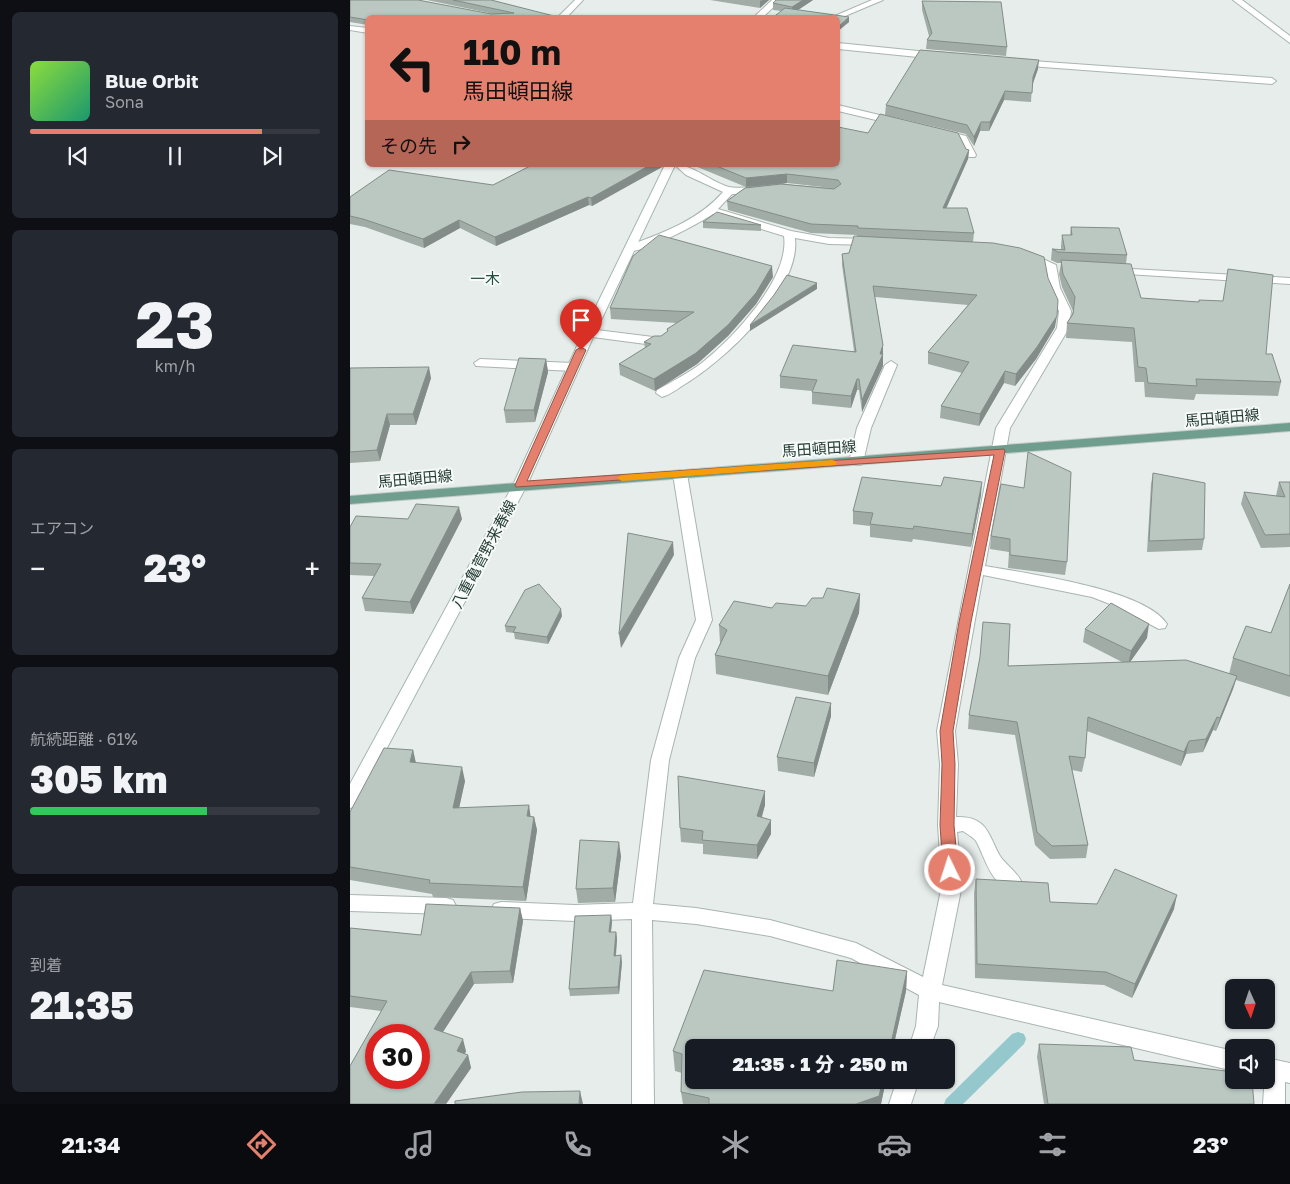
<!DOCTYPE html>
<html lang="ja">
<head>
<meta charset="utf-8">
<style>
  body { margin:0; font-family:"Golos Text","Noto Sans JP",sans-serif; background:#242831; color:#f1f3f6; height:100vh; display:flex; flex-direction:column; font-size:19px; white-space:nowrap }
  * { box-sizing:border-box; margin:0 }
  p { font-size:16px; color:#9ea1a6 }
  .icon { flex:none; width:28px; height:28px; fill:none; stroke:currentColor; stroke-width:2; stroke-linecap:round; stroke-linejoin:round }
  .map { position:relative; flex:1; overflow:hidden }
  .sheet { display:flex; flex-direction:column; gap:12px; padding:12px; background:#0d0f14; width:350px }
  .sheet>* { flex:none }
  .guide { position:absolute; left:15px; top:15px; width:475px; height:152px; border-radius:8px; box-shadow:0 1px 4px #0004; background:#e4806d; color:#111; overflow:hidden }
  .needle { width:32px; rotate:177deg }
  .buttons { position:absolute; left:875px; top:979px; display:grid; gap:10px }
  .buttons a { display:grid; place-items:center; width:50px; height:50px; border-radius:8px; background:#171b24; box-shadow:0 1px 4px #0004; font-size:25px }
  .speed { position:absolute; left:15px; top:1024px; display:flex; gap:10px; font-size:25px; font-weight:700; text-align:center }
  .speed>* { display:grid; place-content:center; width:65px; height:65px; border-radius:50%; background:#171b24; box-shadow:0 1px 4px #0004; line-height:1 }
  .speed .limit { border:8px solid #d22; background:#fff; color:#111 }
  .pin { position:absolute; display:grid; place-items:center; width:42px; height:42px; color:#fff; margin:-51px -21px; border-radius:50% 50% 50% 0; rotate:-45deg; box-shadow:0 0 5px #0007 }
  .pin .icon { rotate:45deg }
  .me { position:absolute; width:55px; margin:-28px; rotate:356deg; stroke-linejoin:round; filter:drop-shadow(0 0 4px #0008) }
  .turn { display:flex; align-items:center; gap:18px; height:105px; padding:0 15px; font-size:22px }
  .turn .icon { width:65px; height:65px; stroke-width:2.5 }
  .turn b { display:block; font-size:35px; line-height:42px }
  .then { display:flex; align-items:center; height:48px; padding:0 15px; background:#0003; gap:10px; font-size:19px }
  .big { font-size:38px; font-weight:800; line-height:1.1 }
  .sheet .widget { flex:1; display:flex; flex-direction:column; justify-content:center; gap:8px; min-width:0; padding:0 18px; border-radius:8px; background:#242831 }
  .sheet .dial { align-items:center; gap:0 }
  .dial b { font-size:65px; line-height:1 }
  .song { display:flex; align-items:center; gap:15px }
  .cover { width:60px; height:60px; border-radius:8px; background:linear-gradient(135deg,hsl(90 70% 55%),hsl(160 70% 35%)) }
  .played { height:5px; border-radius:2px; background:linear-gradient(90deg,#e4806d 80%,#363941 80%) }
  .keys { display:flex; justify-content:space-around; direction:ltr }
  .heat { display:flex; justify-content:space-between; align-items:center; font-size:28px; direction:ltr }
  .charge { height:8px; border-radius:4px; background:linear-gradient(90deg,#34c759 61%,#363941 0) }
  .trip { position:absolute; left:335px; top:1039px; width:270px; height:50px; border-radius:8px; background:#171b24; box-shadow:0 1px 4px #0004; font-weight:800; line-height:50px; text-align:center }
  .dock { display:flex; height:80px; justify-content:space-around; align-items:center; background:#090b0e; color:#9ea1a6 }
  .dock .icon { width:35px; height:35px }
  .dock .on { color:#e4806d }
  .dock b { font-size:22px; color:#f1f3f6 }
  main { display:flex; flex:1; min-height:0 }
  .map>svg:first-child { display:block }
  .lines { fill:none; stroke-linecap:round; stroke-linejoin:round }
  .stream { fill:#94c8cc; fill-rule:evenodd }
  .minor-casing { stroke:#a9b5b0; stroke-width:2 }
  .secondary-casing { stroke:#a5b8b0; stroke-width:2 }
  .primary-casing { stroke:#c3c9c7; stroke-width:2 }
  .minor { fill:#fff; fill-rule:evenodd }
  .secondary { fill:#fff; fill-rule:evenodd }
  .primary { fill:#6f9e8e; fill-rule:evenodd }
  .wall { fill:#a1aca7; fill-rule:evenodd }
  .shaded-wall { fill:#838c88 }
  .building { fill:#bbc8c2; stroke:#838c88; fill-rule:evenodd }
  .route { fill:#e4806d; stroke:#945347 }
  .slow { fill:#f59e0b }
  .labels { text-anchor:middle; dominant-baseline:central; stroke-width:4; stroke-linejoin:round; paint-order:stroke }
  .far-quarter-label { font-size:15px; fill:#244e40; stroke:#f6faf8 }
  .street-label { font-size:15px; fill:#273e36; stroke:#f6faf8 }
</style>
</head>
<body>
<main>
<section class="sheet">
<div class="widget">
<div class="song"><i class="cover"></i><div><b>Blue Orbit</b><p>Sona</p></div></div>
<div class="played"></div>
<div class="keys"><svg class="icon" aria-label="previous" viewBox="0 0 24 24"><path d="M18 5L8 12l10 7zM5 5v14"/></svg><svg class="icon" aria-label="pause" viewBox="0 0 24 24"><path d="M8 5v14M16 5v14"/></svg><svg class="icon" aria-label="next" viewBox="0 0 24 24"><path d="M6 5l10 7-10 7zM19 5v14"/></svg></div>
</div>
<div class="widget dial"><b>23</b><p>km/h</p></div>
<div class="widget"><p>エアコン</p>
<div class="heat"><a>−</a><b class="big">23°</b><a>+</a></div>
</div>
<div class="widget"><p>航続距離 · 61%</p><b class="big">305 km</b><div class="charge"></div></div>
<div class="widget"><p>到着</p><b class="big">21:35</b></div>
</section>
<div class="map">
<svg width="940" height="1104" viewBox="0 0 940 1104">
  <rect width="100%" height="100%" fill="#e6edea"/>
  <g class="lines">
    <path class="stream" d="M668 1032 674 1034 676 1039 674 1044 613 1104H594L596 1099 662 1034Z"/>
    <defs>
      <path id="minor" d="M225 0H233L216 18H207Z
        M522 0H533L488 19V18H480Z
        M883 0H892L940 36V43Z
        M0 26 18 28V33L0 30Z
        M488 43 588 53 592 56 588 59 488 49Z
        M668 60 922 78 926 81 922 84 665 65V61Z
        M488 105 550 120 552 122 547 125 488 111Z
        M591 130 616 136 626 155 625 157H617L609 140 588 135V131Z
        M325 165C344 165 361 182 379 187 390 190 406 183 414 191L409 194H382L368 209 441 231 479 238 523 239 529 242 523 245 479 244 445 238C451 290 373 362 332 386 326 390 319 395 312 397L306 393 307 390C323 381 339 373 353 362 384 337 440 278 434 236L363 214C348 224 291 255 275 251V247C310 234 348 221 373 192L336 175Z
        M678 252 706 265 710 288 721 311 719 328 660 428 635 566C675 573 795 589 817 624L815 628 809 629 765 606 742 597 633 575 605 731 608 764 606 817C638 816 638 835 650 856 656 865 666 871 671 881L668 886C643 895 635 856 626 841 623 837 617 834 613 831L607 832 612 885 592 985 884 1051V1071L589 1002 588 1026 580 1048H559L566 1026 569 995 501 958 420 936 346 924 302 920 304 1104H282V919L225 921 151 918 144 916 141 910 144 904 151 902 225 905 283 903 301 760 329 658 346 620 323 474 330 470 337 474 362 620 345 658 319 760 303 904 346 908 420 920 506 943 573 977 592 885 588 825 590 764 587 731 646 428 707 328 709 311 698 288 695 267 674 257 672 255Z
        M764 268 940 278V284L760 273V269Z
        M239 329 311 338 317 342 311 346 235 336 233 333 235 330Z
        M130 359 223 363 229 367 223 371 126 366 124 363Z
        M541 361 547 365 521 428 513 462 511 465H501L499 462 507 428 535 365Z
        M0 895 96 898 103 900 106 906 103 912 96 914 0 911Z
        M916 1058 940 1063V1083L935 1082V1104H913Z
        M547 1080H569L561 1104H539Z"/>
      <path id="secondary" d="M422 0H431L412 18H403Z
        M315 165H325L245 333 177 485 6 806 0 808V784L163 485 233 333Z"/>
      <path id="primary" d="M940 423V431L0 504V496Z"/>
    </defs>
    <use href="#minor" class="minor-casing"/>
    <use href="#secondary" class="secondary-casing"/>
    <use href="#primary" class="primary-casing"/>
    <use href="#minor" class="minor"/>
    <use href="#secondary" class="secondary"/>
    <use href="#primary" class="primary"/>
  </g>
  <path class="wall" d="M0 0 144 14 77 0H141L208 17 18 18V25L0 22Z
    M360 0H419L410 8Z
    M426 0H463L448 10 499 17V22L488 31V18L423 10V3Z
    M572 1 657 47 656 56 576 49 577 40 579 36 572 10Z
    M688 69 682 85 681 102 654 100 639 131H630L624 146 616 134 535 115 536 105Z
    M518 133 619 150 618 159 596 208 624 233 623 242 705 327 686 359 665 386 654 383 629 426 590 418 591 406 612 373 578 364V352L618 305 525 297 533 345V366L512 412 509 390H507L501 408 462 404V391L430 388V376L504 351 492 265V254L499 253 507 235 461 233 378 210 377 201 396 187 345 166V165H488ZM437 183 482 188 432 184Z
    M182 165H312V167L242 206 239 205 146 246 110 228 74 248 15 227 0 224V197L143 185Z
    M353 222 411 225V231L353 228Z
    M721 227 777 255 776 264 791 298 849 302 873 301 878 269 916 354 931 382 928 396 846 394 844 400 795 397 794 382H785L782 342 716 338 717 323 722 314 723 311 712 287 709 274 711 263H707L701 260 702 249 711 250V246L712 235H720Z
    M423 277 406 304 378 336 347 364 305 391 270 375 269 364 295 348 294 342 311 336 317 332V329L327 323 261 319 260 308Z
    M196 359 198 372 185 422 156 423 154 410Z
    M0 368 81 378 66 425H40L30 461 0 463Z
    M803 473 854 539 852 550 797 552 801 484Z
    M929 482H940V547L911 548 891 504 894 492 926 496Z
    M591 486 631 495 621 547 563 539 562 542 520 537V526L503 524V511Z
    M674 488 717 562 715 575 658 568 659 552 640 549 641 536Z
    M58 519H112L63 614 15 611 12 598 24 576 0 575V527Z
    M940 584V697L886 680 883 689 866 731 863 730 853 752 836 754 831 766 737 731 735 758 732 772 722 770 738 845 736 858 700 859 685 845 665 735 618 729 619 715 630 660 658 666 772 662 733 642 735 629 797 638 780 662 879 674 883 658 921 633Z
    M510 594 509 613 478 695 366 674 365 655 370 643 369 625 422 608 456 606 473 598Z
    M212 616 198 644 165 639 164 633 156 632 155 626Z
    M481 703V716L464 777 428 771 427 757Z
    M63 750 66 763 115 781 109 808 184 817 187 830 176 901 83 897 82 894 0 880V812Z
    M415 791V805L412 817 421 834 407 859 353 854V844L331 842 330 828Z
    M271 856 265 902 228 903 226 889Z
    M626 879 700 902 824 909 782 998 754 985 625 978 624 893Z
    M170 908 173 921 163 983 124 984 93 1032 116 1051 115 1054 118 1055 121 1068 96 1104H0L31 1011 0 1007V928L71 935Z
    M261 915 262 922 261 932H266L267 939 266 956 272 962 269 994 220 996 219 989Z
    M557 971 556 991 543 1048H344L536 1080 531 1104H333L331 1092 332 1073 325 1071 323 1051 483 991Z
    M689 1044 784 1060 904 1104H694L687 1057Z"/>
  <path class="shaded-wall" d="M412 0H419L410 8V1Z
    M453 0H463L442 14V7Z
    M499 17V22L488 31V27Z
    M689 60 688 69 682 86 683 77Z
    M655 91 654 100 639 131 640 122Z
    M631 122 630 131 624 146V137Z
    M619 150 618 159 592 218 593 208Z
    M300 165H312V167L242 206 241 198Z
    M437 174V183L396 187V178Z
    M238 197 239 205 146 246 145 237Z
    M109 220 110 228 74 248 73 239Z
    M422 266 423 277 406 304 378 336 347 364 305 391 304 379Z
    M467 283V289L400 331V325Z
    M707 316 705 327 686 359 665 386 666 374Z
    M533 345V366L512 412V400Z
    M196 359 198 372 185 422 184 410Z
    M79 367 81 378 66 425 63 414Z
    M655 371 654 383 629 426 630 414Z
    M507 379V390L501 408V396Z
    M37 414 40 425 30 461 27 450Z
    M632 482 631 495 621 547 622 534Z
    M109 507 112 519 63 614 60 602Z
    M323 542 324 555 271 648 269 634Z
    M510 594 509 613 478 695V676Z
    M211 609 212 616 198 644 197 637Z
    M799 624 797 638 778 665 781 651Z
    M887 676 883 689 866 731 870 718Z
    M481 703V716L464 777V763Z
    M867 717 863 730 853 752 856 739Z
    M839 741 836 754 831 766 834 752Z
    M63 750 66 764 60 762Z
    M112 767 115 781 106 822 103 808Z
    M415 791V805L408 829 407 816Z
    M179 805 181 819 177 816Z
    M184 817 187 830 176 901 173 887Z
    M421 820V834L407 859V845Z
    M269 842 271 856 265 902 263 888Z
    M827 895 824 909 782 998 785 984Z
    M170 908 173 921 163 983 160 971Z
    M261 915 262 922 260 939 259 932Z
    M266 932 267 939 265 963 264 956Z
    M271 955 272 962 269 994 268 987Z
    M557 971 556 991 543 1048H540Z
    M121 972 124 984 87 1041 84 1029Z
    M113 1039 116 1051 110 1063 107 1051Z
    M118 1055 121 1068 96 1104H84Z
    M533 1080H536L531 1104H506Z
    M230 1091 233 1104H229Z"/>
  <path class="building" d="M0 0H68L141 14 164 13 103 0H141L208 17 18 18V20L0 17Z
    M426 0H453L442 7 423 3Z
    M572 1 651 2 657 47 577 40 582 33Z
    M435 8 499 17 488 27V18H422Z
    M570 50 689 60 683 77 682 93 655 91 640 122H631L624 137 617 125 536 105Z
    M530 114 608 133 616 149 619 150 593 208H617L624 233 508 228V226L461 224 377 201 395 188 431 184 484 189 491 184 488 180 437 174 396 178 364 165H488V127L518 133Z
    M182 165H300L241 198 238 197 145 237 109 220 73 239 13 219 0 216V197L39 170 143 185Z
    M367 212 411 225 353 222Z
    M721 227 769 228 777 255 708 252 702 249 715 250 712 235H722Z
    M309 235 422 266 406 293 378 325 346 353 304 379 269 364 301 344 294 342 304 336H311L318 331 317 329 344 312 260 308 283 256Z
    M504 236 643 243 670 248 694 257 698 278 708 300 707 316 687 347 666 374 655 371 630 414 591 406 619 362 578 352 627 295 523 286 533 345 530 354H533L512 400 509 379H507L501 396 462 392 467 380 430 376 443 345 506 352 492 254 499 253Z
    M711 260 781 264 791 298 849 302V300L873 301 878 269 923 275 916 354H922L931 382 846 379 847 386 798 383 796 368 788 367 784 328 717 323 723 314 725 297 713 274Z
    M437 275 467 283 400 325 424 295Z
    M169 358 196 359 184 410H154Z
    M79 367 63 414H37L27 450 0 452V368Z
    M678 452 721 472 717 562 660 555V539L641 536 651 484 674 488Z
    M803 473 855 483 854 539 799 541Z
    M512 477 591 486 594 477 632 482 622 534 564 526 563 529 520 524 523 513 503 511Z
    M929 482H940V534L915 535 894 492 935 497Z
    M66 504 109 507 60 602 12 598 31 564 0 563V527L6 516 58 519Z
    M278 533 323 542 269 634Z
    M189 584 211 609 197 637 163 632 166 627 155 626 175 590Z
    M940 584V676L883 658 896 626 921 633Z
    M477 588 510 594 478 676 365 655 377 630 369 625 384 601 422 608 426 603 456 606 462 598H473Z
    M761 603 799 624 781 651 735 629Z
    M633 622 660 624 658 666 836 660 887 676 870 718 867 717 856 739 839 741 834 752 738 717 735 758 719 756 738 845 702 846 687 832 667 722 619 715 630 657Z
    M446 697 481 703 464 763 427 757Z
    M34 748 63 750 60 762 112 767 103 808 179 805 177 816 184 817 173 887 79 883 80 880 0 867V812Z
    M328 776 415 791 407 816 421 820 407 845 352 840 353 831 330 828Z
    M230 840 269 842 263 888 226 889Z
    M765 869 827 895 785 984 756 972 627 964 626 879 698 883 700 902 747 904Z
    M76 904 170 908 160 971 121 972 84 1029 113 1039 107 1051 118 1055 84 1104H0V1066L37 1001 0 996V928L71 935ZM26 1035H69V1078H26Z
    M261 915 259 932H266L264 956 271 955 268 987 219 989 225 916Z
    M487 960 557 971 540 1048H344V1080H533L529 1096 506 1104H359V1098L331 1092 332 1054 323 1051 354 970 483 991Z
    M689 1044 781 1047 784 1060 884 1072V1080H902L904 1104H698Z
    M230 1091 229 1104H105V1101L172 1092Z"/>
  <path class="route" d="M231 347 236 350 177 481 654 449 655 451 621 622 603 731 605 764 604 825 608 870 605 874H595L593 870 590 825 592 764 590 731 609 622 644 455 166 487 165 485 226 350Z"/>
  <path class="slow" d="M482 460 486 461V465L272 481 267 478 272 475Z"/>
  <g class="labels">
    <g class="far-quarter-label">
      <text x="135" y="278">一木</text>
    </g>
    <g class="street-label">
      <text transform="translate(872 417) rotate(-5)">馬田頓田線</text>
      <text transform="translate(469 448) rotate(-4)">馬田頓田線</text>
      <text transform="translate(65 478) rotate(-5)">馬田頓田線</text>
      <text transform="translate(133 554) rotate(-62)">八重亀菅野来春線</text>
    </g>
  </g>
</svg>
<div class="buttons">
<a><svg class="needle" viewBox="-14 -14 28 28"><path d="M0-13l5 13h-10z" fill="#e53935"/><path d="M0 13l5-13h-10z" fill="#9ea1a6"/></svg></a>
<a><svg class="icon" aria-label="sound" viewBox="0 0 24 24"><path d="M4 9h4l5-4v14l-5-4H4zM17 9q2 3 0 6"/></svg></a>
</div>
<div class="speed"><div class="limit">30</div></div>
<div class="pin" style="left:231px;top:350px;background:#d93025"><svg class="icon" aria-label="arrive" viewBox="0 0 24 24"><path d="M6 21V4h12l-3 4 3 4H6"/></svg></div>
<svg class="me" style="left:600px;top:870px" viewBox="-20 -20 40 40"><circle r="17" fill="#e4806d" stroke="#fff" stroke-width="3"/><path d="M0-11L8 9 0 5-8 9z" fill="#fff"/></svg>
<div class="trip">21:35 · 1 分 · 250 m</div>
<div class="guide">
<div class="turn"><svg class="icon" aria-label="left" viewBox="0 0 24 24"><path d="M17 20v-9H6M10 6l-5 5 5 5"/></svg><div><b>110 m</b>馬田頓田線</div></div>
<div class="then">その先<svg class="icon" aria-label="right" viewBox="0 0 24 24"><path d="M7 20v-9h11M14 6l5 5-5 5"/></svg></div>
</div>
</div>
</main>
<nav class="dock">
<b>21:34</b>
<svg class="icon on" aria-label="directions" viewBox="0 0 24 24"><path d="M12 3l9 9-9 9-9-9zM9 14v-3h6M13 9l2 2-2 2"/></svg>
<svg class="icon" aria-label="music" viewBox="0 0 24 24"><path d="M9 18V5l10-2v13"/><circle cx="6" cy="18" r="3"/><circle cx="16" cy="16" r="3"/></svg>
<svg class="icon" aria-label="phone" viewBox="0 0 24 24"><path d="M5 4h4l2 5-3 2q2 4 5 5l2-3 5 2v4C11 20 4 13 5 4z"/></svg>
<svg class="icon" aria-label="climate" viewBox="0 0 24 24"><path d="M12 3v18M4 7l16 10M4 17L20 7"/></svg>
<svg class="icon" aria-label="car" viewBox="0 0 24 24"><path d="M5 17H2v-5l4-1 3-4h7l3 4 3 1v5h-3M9 17h6M6 11h13"/><circle cx="7" cy="17" r="2"/><circle cx="17" cy="17" r="2"/></svg>
<svg class="icon" aria-label="filters" viewBox="0 0 24 24"><path d="M4 7h16M4 17h16"/><circle cx="9" cy="7" r="2"/><circle cx="15" cy="17" r="2"/></svg>
<b>23°</b>
</nav>
</body>
</html>
